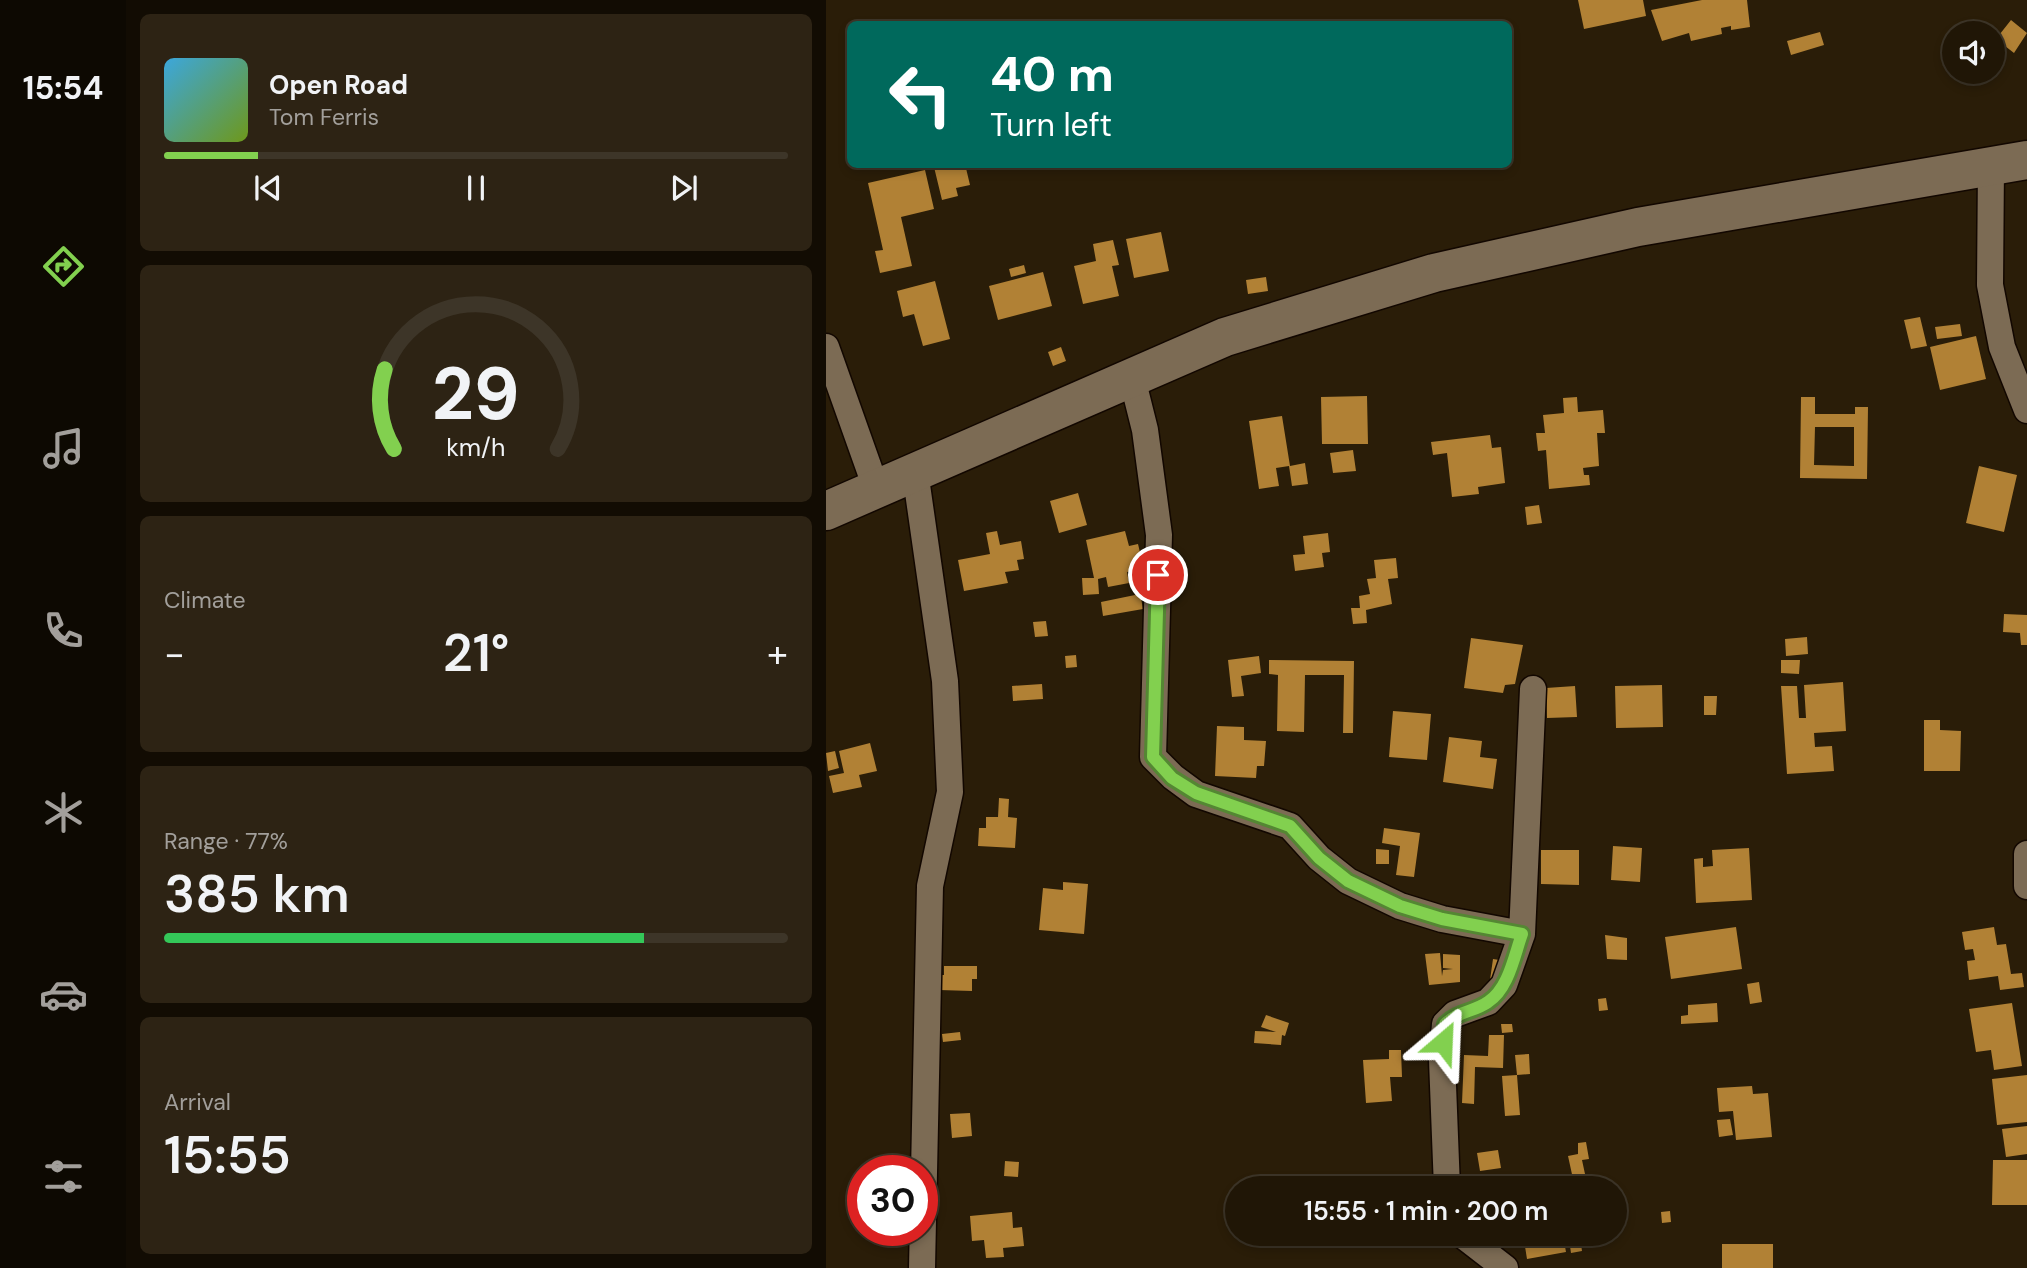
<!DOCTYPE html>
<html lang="en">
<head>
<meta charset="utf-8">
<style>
  body { margin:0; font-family:"DM Sans",sans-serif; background:#2d2314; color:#f1f3f6; height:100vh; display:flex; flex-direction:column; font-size:26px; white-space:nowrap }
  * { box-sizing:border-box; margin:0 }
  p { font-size:23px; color:#a29f9b }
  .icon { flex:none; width:38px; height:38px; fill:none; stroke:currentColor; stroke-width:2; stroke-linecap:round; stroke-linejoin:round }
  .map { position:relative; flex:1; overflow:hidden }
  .sheet { display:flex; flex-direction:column; gap:14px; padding:14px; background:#120c03; width:700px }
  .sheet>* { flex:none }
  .banner { position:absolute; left:21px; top:21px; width:665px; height:147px; border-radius:10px; box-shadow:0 4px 10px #0003,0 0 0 2px #3d3528; background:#00695c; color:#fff; overflow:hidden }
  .fabs { position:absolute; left:1116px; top:21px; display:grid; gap:14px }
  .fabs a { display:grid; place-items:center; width:63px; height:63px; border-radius:50%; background:#201606; box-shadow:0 4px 10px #0003,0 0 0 2px #3d3528; font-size:35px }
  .speed { position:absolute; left:21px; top:1155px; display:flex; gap:14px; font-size:35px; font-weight:700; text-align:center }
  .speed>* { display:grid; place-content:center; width:91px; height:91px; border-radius:50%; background:#201606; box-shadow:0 4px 10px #0003,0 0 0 2px #3d3528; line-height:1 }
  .speed .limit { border:10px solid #d22; background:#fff; color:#111 }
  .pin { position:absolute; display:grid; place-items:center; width:60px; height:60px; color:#fff; margin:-30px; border:4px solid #fff; border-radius:50%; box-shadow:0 2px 7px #0007 }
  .me { position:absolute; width:77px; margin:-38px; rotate:26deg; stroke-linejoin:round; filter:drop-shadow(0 0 5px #0008) }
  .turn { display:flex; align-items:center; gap:24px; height:147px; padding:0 28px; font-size:32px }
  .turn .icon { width:91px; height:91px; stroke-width:2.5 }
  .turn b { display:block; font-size:49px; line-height:60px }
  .big { font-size:52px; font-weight:600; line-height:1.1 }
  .sheet .card { flex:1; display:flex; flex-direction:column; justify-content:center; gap:10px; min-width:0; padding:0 24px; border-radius:10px; background:#2d2314 }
  .sheet .dial { align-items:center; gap:0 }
  .dial svg { height:182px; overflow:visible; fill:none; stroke:#3d3528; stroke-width:7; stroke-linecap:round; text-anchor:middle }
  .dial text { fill:#f1f3f6; stroke:none }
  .song { display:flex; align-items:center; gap:21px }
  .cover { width:84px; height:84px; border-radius:10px; background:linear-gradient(135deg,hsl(200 70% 55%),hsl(80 70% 35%)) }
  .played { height:7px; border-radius:4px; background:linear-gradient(90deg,#82d04f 15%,#3d3528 15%) }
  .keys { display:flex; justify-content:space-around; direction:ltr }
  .heat { display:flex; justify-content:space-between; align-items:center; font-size:38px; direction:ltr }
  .charge { height:10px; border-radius:5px; background:linear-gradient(90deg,#34c759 77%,#3d3528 0) }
  .trip { position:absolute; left:399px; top:1176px; width:402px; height:70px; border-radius:35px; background:#201606; box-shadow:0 4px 10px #0003,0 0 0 2px #3d3528; font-weight:600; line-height:70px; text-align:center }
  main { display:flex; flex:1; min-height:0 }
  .menu { display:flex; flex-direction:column; width:126px; justify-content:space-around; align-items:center; background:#0d0902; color:#a29f9b }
  .menu .icon { width:49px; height:49px }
  .menu .on { color:#82d04f }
  .menu b { font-size:32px; color:#f1f3f6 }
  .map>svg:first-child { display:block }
  .building { fill:#b18135; fill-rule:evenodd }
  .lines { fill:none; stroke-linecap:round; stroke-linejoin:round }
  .minor-casing { stroke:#120700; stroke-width:29 }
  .secondary-casing { stroke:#120700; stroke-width:41 }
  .minor { stroke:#7c6b54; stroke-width:26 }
  .secondary { stroke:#7c6b54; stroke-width:38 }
  .route-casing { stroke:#548733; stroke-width:18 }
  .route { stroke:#82d04f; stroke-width:12 }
</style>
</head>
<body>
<main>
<nav class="menu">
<b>15:54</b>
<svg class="icon on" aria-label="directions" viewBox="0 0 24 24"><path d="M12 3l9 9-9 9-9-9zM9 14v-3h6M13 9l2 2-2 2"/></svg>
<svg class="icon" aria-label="music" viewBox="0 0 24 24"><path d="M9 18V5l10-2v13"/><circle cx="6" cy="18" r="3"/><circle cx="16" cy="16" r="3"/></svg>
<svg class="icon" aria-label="phone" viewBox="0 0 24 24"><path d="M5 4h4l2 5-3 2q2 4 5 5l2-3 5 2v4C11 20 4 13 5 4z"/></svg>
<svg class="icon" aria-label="climate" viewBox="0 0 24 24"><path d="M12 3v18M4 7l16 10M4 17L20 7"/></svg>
<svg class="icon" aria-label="car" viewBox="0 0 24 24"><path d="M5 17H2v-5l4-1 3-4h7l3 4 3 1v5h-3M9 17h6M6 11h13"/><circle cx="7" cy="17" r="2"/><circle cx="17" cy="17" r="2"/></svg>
<svg class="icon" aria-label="filters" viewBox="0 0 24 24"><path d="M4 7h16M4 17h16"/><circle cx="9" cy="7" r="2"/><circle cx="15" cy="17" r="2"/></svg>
</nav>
<section class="sheet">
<div class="card">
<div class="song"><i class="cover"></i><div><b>Open Road</b><p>Tom Ferris</p></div></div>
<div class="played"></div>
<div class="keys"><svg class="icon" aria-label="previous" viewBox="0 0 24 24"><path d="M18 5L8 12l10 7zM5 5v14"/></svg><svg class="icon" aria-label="pause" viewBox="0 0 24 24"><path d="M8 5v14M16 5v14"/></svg><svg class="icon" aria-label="next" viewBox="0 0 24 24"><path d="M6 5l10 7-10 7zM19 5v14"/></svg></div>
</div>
<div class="card dial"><svg viewBox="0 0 100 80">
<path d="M14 69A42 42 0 1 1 86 69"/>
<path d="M14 69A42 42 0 0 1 10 34" stroke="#82d04f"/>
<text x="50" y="56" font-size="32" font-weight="700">29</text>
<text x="50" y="72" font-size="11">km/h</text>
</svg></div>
<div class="card"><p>Climate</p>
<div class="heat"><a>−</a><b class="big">21°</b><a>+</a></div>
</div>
<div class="card"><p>Range · 77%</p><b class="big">385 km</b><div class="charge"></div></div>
<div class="card"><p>Arrival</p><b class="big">15:55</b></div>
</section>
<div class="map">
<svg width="1201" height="1268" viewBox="0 0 1201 1268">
  <rect width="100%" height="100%" fill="#2a1d08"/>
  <path class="building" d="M752 0H817L820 16 758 29Z
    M876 0H921L924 27 905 30V26L895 28 896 34 865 41 863 33 836 41 825 10Z
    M1185 20 1201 33 1188 53 1170 39Z
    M994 32 998 45 965 55 961 41Z
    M118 164H139L144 185 130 188 132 196 116 200 108 167Z
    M99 170 108 209 75 217 86 266 54 273 49 251 57 250 42 183Z
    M335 232 343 271 308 278 300 239Z
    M287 240 293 265 286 266 293 296 257 304 248 266 270 261 267 244Z
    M198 265 200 273 185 277 183 269Z
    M217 272 226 306 172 320 163 286Z
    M440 277 442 291 422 294 420 280Z
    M109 281 124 339 97 346 88 314 77 317 71 291Z
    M1094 317 1101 346 1085 349 1078 320Z
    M1134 324 1136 336 1111 339 1109 327Z
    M1150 336 1160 379 1114 390 1104 347Z
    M235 347 240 361 227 366 222 352Z
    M541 396 542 444H496L495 397Z
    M751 397 752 412 777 410 779 433H771L773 466 757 468 758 475H763L764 485 723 489 720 450 712 451 710 433H719L717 415 738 413 737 398Z
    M975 397H989V414H1029V407H1042L1041 479 974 478ZM989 427H1028V466L988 465Z
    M456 416 464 466 479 463 482 484 466 486 463 466 450 468 453 486 433 489 423 421Z
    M664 435 666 448 675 447 679 483 652 487 653 494 626 497 621 453 607 455 605 442Z
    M527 450 530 471 507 473 504 453Z
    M1153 466 1191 475 1178 532 1140 523Z
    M252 493 261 525 233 533 224 501Z
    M713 505 716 523 701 525 699 507Z
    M171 531 174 545 195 541 198 559 191 560 193 570 179 572 182 583 138 591 132 560 164 554 160 533Z
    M299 531 303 546 312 544 318 569 301 572 303 583 282 587 280 577 272 579 273 594 257 595 256 578H268L260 540Z
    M502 533 504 552 496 553 498 567 469 571 467 555 479 554 477 536Z
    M570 558 572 578 562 579 566 604 540 610 541 623 527 624 525 608H534L533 596 544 594 541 579 550 578 548 560Z
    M311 577 317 609 277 616 275 602 309 595 305 578Z
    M1178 614 1201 615V645H1195L1194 633 1177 632Z
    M220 621 222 636 209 637 207 622Z
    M981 637 982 654 960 656 959 639Z
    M645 638 697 645 689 684 679 685 677 693 638 688Z
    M250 655 251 667 240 668 239 656Z
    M433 656 435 673 415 676 418 696 406 697 402 660Z
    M443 660 528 661 527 733H517L518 675H479L478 732 451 731 452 675 443 674Z
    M955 660H974L973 674 955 673Z
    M1017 682 1020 731 988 733 989 747 1006 746 1008 771 961 774 955 686H971L973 718H980L978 685Z
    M216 684 217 699 187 701 186 686Z
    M836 685 837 727 790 728 789 686Z
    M749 686 751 717 721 718 720 688Z
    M878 696H891L890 715H878Z
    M567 711 605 714 601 760 563 757Z
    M1098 720H1114V730L1135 731 1134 771H1098Z
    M391 726 418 727V740L440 741 438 766H431L430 778 389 776Z
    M623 737 656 741 654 757 671 759 667 789 617 782Z
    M44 743 51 771 33 775 36 787 7 793 3 776 18 773 13 751Z
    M9 751 13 768 2 771 0 753Z
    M173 798 183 799 182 817 191 818 189 848 152 846 153 828H160V817H172Z
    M558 828 594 833 588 877 570 875 574 846 556 843Z
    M787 846 816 848 814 882 785 880Z
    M923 848 926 900 870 903 868 859 877 858V867L887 866 886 850Z
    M550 849 563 850V864H550Z
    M715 850H753V885L715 884Z
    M237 882 262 884 258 934 213 930 217 888 237 890Z
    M910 927 916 969 845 979 839 937Z
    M1168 927 1171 945 1180 944 1185 974 1196 973 1198 987 1174 990 1172 976 1143 980 1141 961 1149 960 1147 949 1139 950 1136 932Z
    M779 935 801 938V960L781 959Z
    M614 953 616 976 617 970 627 969 617 968V954L634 955V982L603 985 599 954Z
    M667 959 680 961 676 982 664 980Z
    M118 966H151V979H146V991L113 990 114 975H118Z
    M933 982 936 1002 924 1004 921 984Z
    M780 998 782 1010 773 1011 772 999Z
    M891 1003 892 1022 855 1024V1016L862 1015V1005Z
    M1186 1003 1196 1066 1168 1070 1165 1050 1150 1052 1143 1009Z
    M440 1015 463 1023 459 1036 456 1035 455 1045 428 1043 429 1031 450 1032 435 1027Z
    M675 1024H686L687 1032 676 1033Z
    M134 1032 135 1040 117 1042 116 1034Z
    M663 1035H678L677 1068 649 1067 648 1104 636 1103 638 1055 662 1056Z
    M563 1050H575L576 1077H564L566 1101 540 1103 537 1060 563 1059Z
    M703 1054 704 1074 691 1075 689 1055Z
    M691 1075 694 1115 679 1116 676 1076Z
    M1201 1075V1122L1171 1125 1166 1079Z
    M926 1086 927 1094 942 1093 946 1137 910 1140 907 1111 893 1112 891 1088Z
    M144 1113 146 1136 126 1138 124 1114Z
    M904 1119 907 1135 893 1137 891 1120Z
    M1201 1126V1154L1180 1157 1176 1129Z
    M760 1142 763 1159 756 1160 762 1188H749L742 1156 752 1154V1143Z
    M672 1150 675 1168 654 1171 651 1153Z
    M1167 1160H1201V1205H1166Z
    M179 1161 193 1162 192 1177 178 1176Z
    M844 1211 845 1222 836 1223 835 1212Z
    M186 1212 187 1228 196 1227 198 1246 177 1248 178 1257 160 1258 158 1240 146 1241 144 1216Z
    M697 1234H714L716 1245 738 1241 740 1252 701 1259Z
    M754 1237 756 1251 745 1253 743 1239Z
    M896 1244H947V1268H896Z"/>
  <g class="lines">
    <defs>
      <path id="minor" d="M1165 166 1164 285 1176 347 1201 410
        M0 347 50 488
        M306 378 319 430 333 535 327 757 347 777 370 794 464 826 493 858 522 881 574 906 616 919 696 934
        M89 471 119 681 124 792 104 886 96 1268
        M1201 854V886
        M621 1188 616 1060 619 1024 629 1014 662 1002 678 985 696 934 707 689
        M635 1234 679 1268"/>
      <path id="secondary" d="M0 511 399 337 608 273 812 227 1201 160"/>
    </defs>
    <use href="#minor" class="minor-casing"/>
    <use href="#secondary" class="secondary-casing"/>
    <use href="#minor" class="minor"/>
    <use href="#secondary" class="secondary"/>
  </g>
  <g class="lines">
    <defs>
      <path id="route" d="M332 575 327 757 346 778 370 793 464 826 493 858 522 881 574 906 616 919 696 934C688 956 683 988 662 1002 648 1012 632 1011 619 1024L617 1042"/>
    </defs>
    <use href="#route" class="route-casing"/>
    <use href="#route" class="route"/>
  </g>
</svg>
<div class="fabs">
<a><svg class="icon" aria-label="sound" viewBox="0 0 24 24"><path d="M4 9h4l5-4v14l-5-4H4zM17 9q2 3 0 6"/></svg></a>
</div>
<div class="speed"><div class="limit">30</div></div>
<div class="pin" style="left:332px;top:575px;background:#d93025"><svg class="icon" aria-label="arrive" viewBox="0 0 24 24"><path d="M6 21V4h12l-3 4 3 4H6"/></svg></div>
<svg class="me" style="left:617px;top:1042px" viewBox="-20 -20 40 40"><path d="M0-17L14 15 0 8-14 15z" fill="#82d04f" stroke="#fff" stroke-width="4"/></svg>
<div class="trip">15:55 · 1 min · 200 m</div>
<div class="banner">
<div class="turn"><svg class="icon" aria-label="left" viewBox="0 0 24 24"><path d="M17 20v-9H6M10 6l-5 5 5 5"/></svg><div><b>40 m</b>Turn left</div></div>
</div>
</div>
</main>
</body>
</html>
